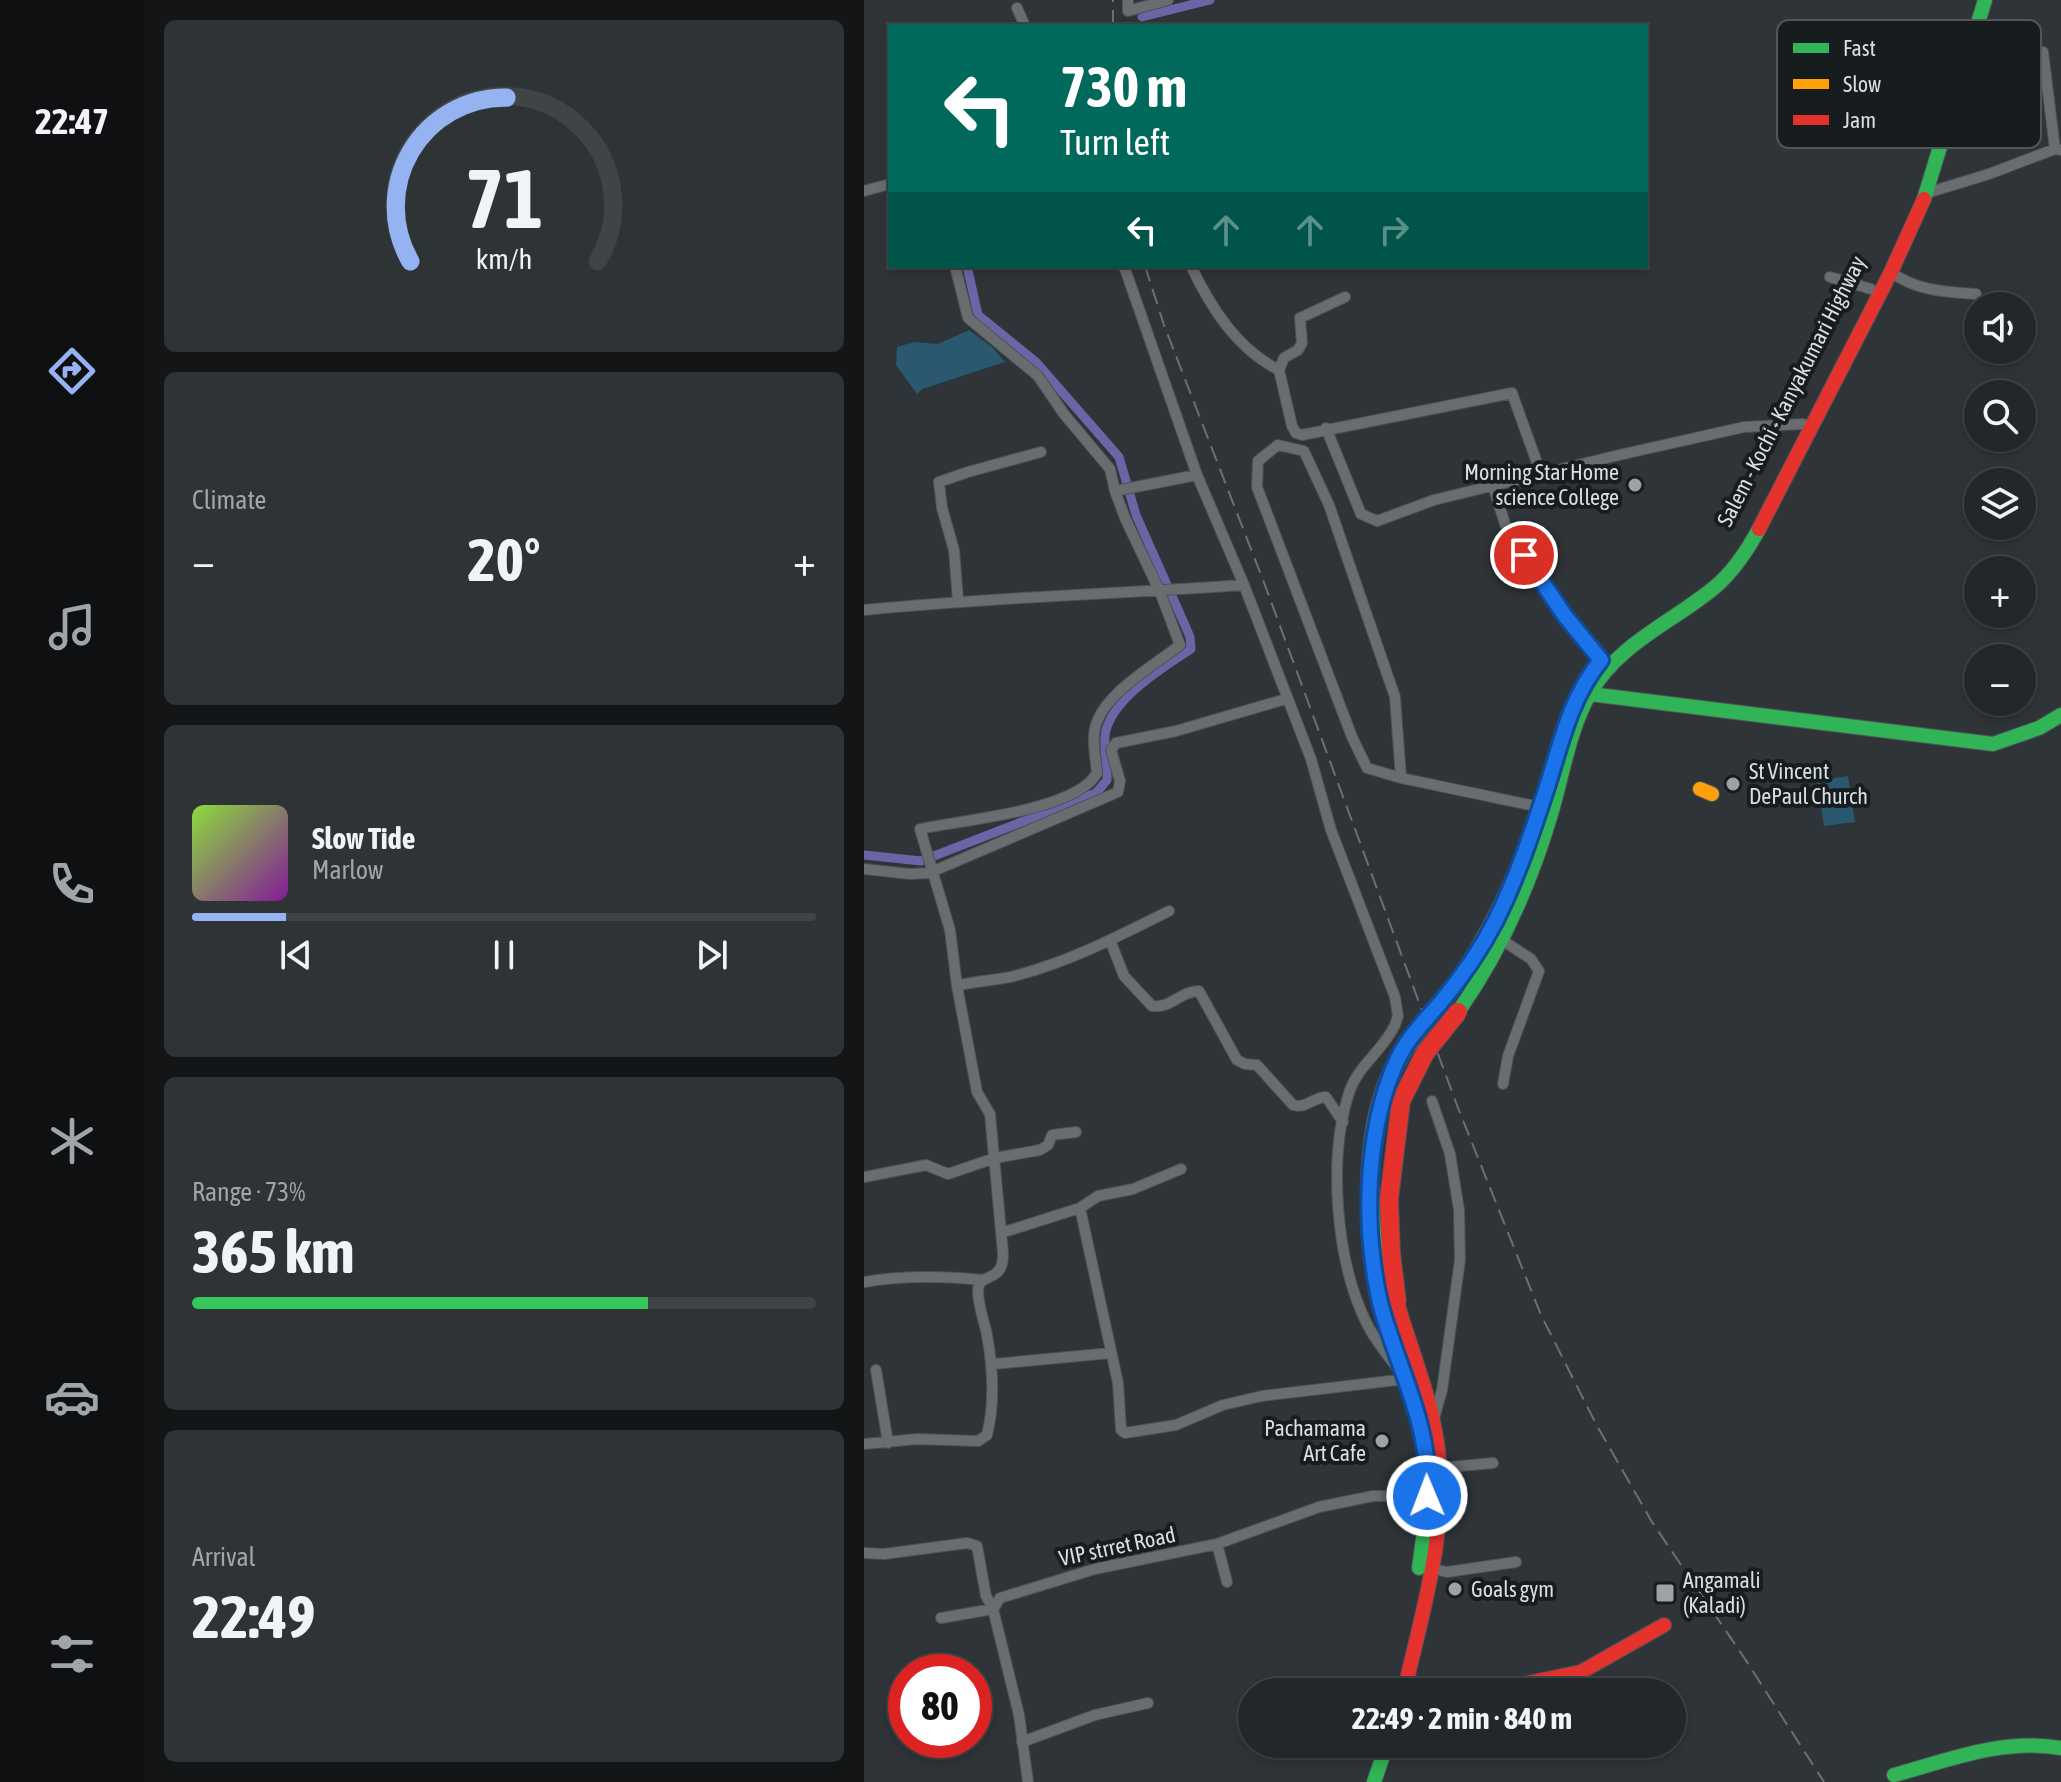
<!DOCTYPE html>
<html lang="en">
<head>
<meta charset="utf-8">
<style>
  body { margin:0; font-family:"Asap Condensed",sans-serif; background:#2e3336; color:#f1f3f6; height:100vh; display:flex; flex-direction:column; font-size:30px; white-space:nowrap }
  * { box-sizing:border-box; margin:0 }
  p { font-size:26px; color:#a2a5a8 }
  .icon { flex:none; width:44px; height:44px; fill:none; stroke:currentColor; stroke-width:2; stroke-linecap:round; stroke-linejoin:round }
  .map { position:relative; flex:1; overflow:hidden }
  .sheet { display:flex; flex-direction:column; gap:20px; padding:20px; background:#131517; width:720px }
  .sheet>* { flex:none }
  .hud { position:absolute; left:24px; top:24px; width:760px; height:244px; border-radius:0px; box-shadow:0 4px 12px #0003,0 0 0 2px #3f4447; background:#00695c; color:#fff; overflow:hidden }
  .buttons { position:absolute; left:1100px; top:292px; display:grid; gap:16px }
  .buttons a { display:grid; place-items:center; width:72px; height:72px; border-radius:50%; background:#22272a; box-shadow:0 4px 12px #0003,0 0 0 2px #3f4447; font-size:40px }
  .speed { position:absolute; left:24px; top:1654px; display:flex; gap:16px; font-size:40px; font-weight:700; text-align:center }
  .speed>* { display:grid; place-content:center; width:104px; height:104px; border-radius:50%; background:#22272a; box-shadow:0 4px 12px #0003,0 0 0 2px #3f4447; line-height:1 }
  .speed .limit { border:12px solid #d22; background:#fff; color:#111 }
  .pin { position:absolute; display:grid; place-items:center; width:68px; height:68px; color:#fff; margin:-34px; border:4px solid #fff; border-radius:50%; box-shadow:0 2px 8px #0007 }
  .me { position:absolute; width:88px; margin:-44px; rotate:359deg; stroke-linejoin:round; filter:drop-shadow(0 0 6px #0008) }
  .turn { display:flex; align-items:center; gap:28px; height:168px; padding:0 40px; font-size:36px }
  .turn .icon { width:104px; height:104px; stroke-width:2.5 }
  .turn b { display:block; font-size:56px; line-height:68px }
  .lanes { display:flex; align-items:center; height:76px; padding:0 40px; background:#0003; justify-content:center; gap:40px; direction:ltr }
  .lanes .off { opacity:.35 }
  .big { font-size:60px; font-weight:700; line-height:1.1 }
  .sheet .card { flex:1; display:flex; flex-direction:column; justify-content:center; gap:12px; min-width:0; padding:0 28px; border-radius:12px; background:#2e3336 }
  .sheet .dial { align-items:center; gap:0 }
  .dial svg { height:208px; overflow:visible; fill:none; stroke:#3f4447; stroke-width:7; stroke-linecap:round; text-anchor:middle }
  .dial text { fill:#f1f3f6; stroke:none }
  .song { display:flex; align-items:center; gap:24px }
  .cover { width:96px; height:96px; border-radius:12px; background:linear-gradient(135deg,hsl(90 70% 55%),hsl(290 70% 35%)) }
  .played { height:8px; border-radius:4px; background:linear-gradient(90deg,#95b2f1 15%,#3f4447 15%) }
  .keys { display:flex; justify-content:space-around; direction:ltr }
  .heat { display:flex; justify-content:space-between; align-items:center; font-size:44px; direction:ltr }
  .charge { height:12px; border-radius:6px; background:linear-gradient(90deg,#34c759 73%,#3f4447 0) }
  .trip { position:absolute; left:374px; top:1678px; width:448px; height:80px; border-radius:40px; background:#22272a; box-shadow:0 4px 12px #0003,0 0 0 2px #3f4447; font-weight:700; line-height:80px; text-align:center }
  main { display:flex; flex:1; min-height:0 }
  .tab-bar { display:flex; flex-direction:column; width:144px; justify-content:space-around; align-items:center; background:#0e1011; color:#a2a5a8 }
  .tab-bar .icon { width:56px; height:56px }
  .tab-bar .current { color:#95b2f1 }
  .tab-bar b { font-size:36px; color:#f1f3f6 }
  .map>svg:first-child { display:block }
  .green { fill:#29586f }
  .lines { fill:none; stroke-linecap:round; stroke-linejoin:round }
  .canal { stroke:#6a66a6; stroke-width:9 }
  .street-casing { stroke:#4e5255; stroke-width:12 }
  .fast-casing { stroke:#4e5255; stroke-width:16 }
  .slow-casing { stroke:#4e5255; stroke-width:16 }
  .jam-casing { stroke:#4e5255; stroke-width:16 }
  .street { stroke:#696d70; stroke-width:10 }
  .fast { stroke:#30b455; stroke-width:14 }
  .slow { stroke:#ff9f0a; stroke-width:14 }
  .jam { stroke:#e5322d; stroke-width:14 }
  .rail { stroke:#6c7074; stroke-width:2; stroke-dasharray:16 8; stroke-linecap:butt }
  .fast-bridge-casing { stroke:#4e5255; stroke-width:20; stroke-linecap:butt }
  .jam-bridge-casing { stroke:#4e5255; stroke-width:20; stroke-linecap:butt }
  .fast-bridge { stroke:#30b455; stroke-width:18 }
  .jam-bridge { stroke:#e5322d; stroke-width:18 }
  .route-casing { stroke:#114b97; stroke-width:20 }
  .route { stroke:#1a73e8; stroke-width:14 }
  .poi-dot { fill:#9ca2a6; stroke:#171c1f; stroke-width:3 }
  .labels { text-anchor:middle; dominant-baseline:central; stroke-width:8; stroke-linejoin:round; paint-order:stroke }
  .street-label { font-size:22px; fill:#d8dee2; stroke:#171c1f }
  .poi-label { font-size:22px; fill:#d8dee2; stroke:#171c1f; text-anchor:start }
  .key { fill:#171c1f; stroke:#51565a; stroke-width:2 }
  .key-label { font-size:22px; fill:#d8dee2 }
</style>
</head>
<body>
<main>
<nav class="tab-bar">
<b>22:47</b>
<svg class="icon current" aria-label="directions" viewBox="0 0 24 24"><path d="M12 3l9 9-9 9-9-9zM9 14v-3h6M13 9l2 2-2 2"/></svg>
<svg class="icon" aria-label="music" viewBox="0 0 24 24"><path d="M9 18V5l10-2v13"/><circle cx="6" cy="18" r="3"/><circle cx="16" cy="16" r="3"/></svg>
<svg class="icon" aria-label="phone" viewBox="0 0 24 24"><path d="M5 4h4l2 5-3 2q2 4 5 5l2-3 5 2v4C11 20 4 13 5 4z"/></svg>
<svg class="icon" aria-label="climate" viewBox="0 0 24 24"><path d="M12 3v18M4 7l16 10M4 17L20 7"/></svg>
<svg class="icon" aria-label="car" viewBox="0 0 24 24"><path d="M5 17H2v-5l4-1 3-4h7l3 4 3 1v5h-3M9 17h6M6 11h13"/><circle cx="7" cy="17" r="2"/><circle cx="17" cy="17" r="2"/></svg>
<svg class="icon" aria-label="filters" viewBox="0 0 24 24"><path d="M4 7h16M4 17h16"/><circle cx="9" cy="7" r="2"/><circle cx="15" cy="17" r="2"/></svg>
</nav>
<section class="sheet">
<div class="card dial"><svg viewBox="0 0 100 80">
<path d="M14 69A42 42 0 1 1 86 69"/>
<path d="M14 69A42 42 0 0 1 51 6" stroke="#95b2f1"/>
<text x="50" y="56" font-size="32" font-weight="700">71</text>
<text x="50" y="72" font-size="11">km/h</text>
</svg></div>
<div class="card"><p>Climate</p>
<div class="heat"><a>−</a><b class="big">20°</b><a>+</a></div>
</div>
<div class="card">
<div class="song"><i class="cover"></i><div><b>Slow Tide</b><p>Marlow</p></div></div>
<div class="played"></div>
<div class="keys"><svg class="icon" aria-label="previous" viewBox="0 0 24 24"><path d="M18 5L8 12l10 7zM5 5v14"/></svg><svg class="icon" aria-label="pause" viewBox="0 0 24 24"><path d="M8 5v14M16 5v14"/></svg><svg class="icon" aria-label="next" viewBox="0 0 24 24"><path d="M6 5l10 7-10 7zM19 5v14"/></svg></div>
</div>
<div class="card"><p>Range · 73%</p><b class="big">365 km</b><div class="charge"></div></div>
<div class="card"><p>Arrival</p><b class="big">22:49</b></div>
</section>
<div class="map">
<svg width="1197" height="1782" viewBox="0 0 1197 1782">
  <rect width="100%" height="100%" fill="#2e3438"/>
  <path class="green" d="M105 330 128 347 141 362 58 389 53 394 32 365 33 347 50 342 74 344Z
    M984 776 991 822 960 826 953 781Z"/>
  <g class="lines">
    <path class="canal" d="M278 17 346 0
      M0 855 57 861 232 793 243 780C244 765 238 745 242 730 251 697 299 667 327 649L326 637 320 623 272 515 255 457 172 362 114 315 103 266"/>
    <defs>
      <path id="street" d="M264 0V11L304 0
        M153 8 161 26
        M1179 52 1191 149
        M0 191 26 184
        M1063 193 1125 174 1191 149 1197 150
        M91 266 104 318 174 376 200 414 246 469 251 491 261 518 296 592 316 645C289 667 232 697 230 735 229 747 232 761 233 773 212 811 98 820 56 829L86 930 93 986
        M327 266C347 308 373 349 415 370
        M1027 272C1052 291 1082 292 1112 294
        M966 277 1007 289
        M481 297 436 318 438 343 434 350 420 358 415 370 428 426 432 433 438 435 648 393 677 474
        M462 428 497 514 513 521 570 500 755 455 880 427 939 424
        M629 486 643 530
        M251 491 333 475
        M660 555 701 616 737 660
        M94 600 90 550 78 508 75 482 104 472 177 452
        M0 610C126 597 253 594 380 585
        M537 778 531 697 465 505 440 451 414 445 394 461 393 487 488 737 503 768 537 778 676 807
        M0 869 46 874 65 873 254 792 256 781 247 750 252 743 312 731 422 699
        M246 940 260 976 288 1006C309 1008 316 991 335 991L373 1060 381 1064 393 1065 429 1105C443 1109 449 1097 462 1097L479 1122
        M638 940 667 959 675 971 644 1056 639 1084
        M568 1101 586 1154 595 1210 596 1260 578 1390 571 1415
        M0 1177 62 1165 84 1174 131 1158 176 1150 184 1145 188 1135 212 1132
        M216 1208 254 1383 257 1430 261 1433 312 1425 359 1405 398 1396 542 1379C529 1362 513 1344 503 1324 472 1262 463 1157 486 1090 495 1065 520 1049 531 1025L534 1016 531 997 467 830 447 759 380 585 333 475 260 266
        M137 1233 216 1208 234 1196 269 1189 317 1169
        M0 1282C40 1275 80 1276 120 1280
        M129 1364 247 1353
        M12 1370 24 1443
        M0 1444 53 1439 114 1441 123 1435C131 1403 129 1368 123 1335 120 1321 114 1305 114 1291 114 1271 140 1285 139 1253L126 1114 113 1092 93 986C113 980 134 981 154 975 207 961 257 935 305 911
        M575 1468 629 1463
        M353 1544 363 1582
        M0 1553 20 1554 103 1543 113 1546 122 1596 129 1609 77 1618
        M566 1568 583 1572 652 1562
        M158 1742 231 1715 284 1703
        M164 1782 155 1715 129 1609 136 1598 231 1569 353 1544 455 1507 509 1496H563"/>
      <path id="fast" d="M1060 199 1121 0
        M718 685 726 694 1129 744 1175 728 1197 715
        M594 1012C637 951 666 885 687 814 699 774 705 730 726 693 755 643 809 622 851 587 870 571 883 551 895 529
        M555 1568 563 1510
        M540 1691 557 1692
        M1030 1775C1085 1760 1139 1738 1197 1748
        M510 1782 523 1744"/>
      <path id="slow" d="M836 789 848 794"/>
      <path id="jam" d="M895 529 1027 272 1060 199
        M582 996C630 930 659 860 684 783
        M533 1302C547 1351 568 1399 574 1450 584 1532 558 1613 540 1692
        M518 1307 557 1421
        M569 1692 660 1684 717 1672 800 1625"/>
    </defs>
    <use href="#street" class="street-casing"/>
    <use href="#fast" class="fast-casing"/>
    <use href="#slow" class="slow-casing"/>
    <use href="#jam" class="jam-casing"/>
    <use href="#street" class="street"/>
    <use href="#fast" class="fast"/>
    <use href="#slow" class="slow"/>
    <use href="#jam" class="jam"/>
    <path class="rail" d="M249 26V0
      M281 266 300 325 399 580 594 1108 677 1315 732 1424 788 1522 881 1659 960 1782"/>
    <defs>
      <path id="fast-bridge" d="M518 1307C504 1226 494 1129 537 1054 549 1033 567 1015 582 996"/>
      <path id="jam-bridge" d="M533 1302 527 1253 525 1199 537 1101 561 1053 594 1012"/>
    </defs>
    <use href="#fast-bridge" class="fast-bridge-casing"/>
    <use href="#jam-bridge" class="jam-bridge-casing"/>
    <use href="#fast-bridge" class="fast-bridge"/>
    <use href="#jam-bridge" class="jam-bridge"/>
  </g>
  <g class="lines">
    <defs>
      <path id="route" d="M563 1496C568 1429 536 1373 518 1310 511 1285 508 1258 506 1232 503 1178 509 1115 531 1065 541 1040 560 1022 577 1002 598 977 616 951 631 922 653 878 668 833 683 787 698 740 706 699 737 660L701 616 660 555"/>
    </defs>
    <use href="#route" class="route-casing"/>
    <use href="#route" class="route"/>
  </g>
  <g class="poi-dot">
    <circle cx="771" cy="485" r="8"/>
    <circle cx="869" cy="784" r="8"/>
    <circle cx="518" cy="1441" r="8"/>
    <circle cx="591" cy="1589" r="8"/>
    <rect x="791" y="1583" width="20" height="20" rx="4"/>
  </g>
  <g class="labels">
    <g class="street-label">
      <text transform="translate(927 391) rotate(-63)">Salem - Kochi - Kanyakumari Highway</text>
      <text transform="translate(253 1546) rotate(-12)">VIP strret Road</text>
    </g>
    <g class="poi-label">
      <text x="755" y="472" text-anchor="end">Morning Star Home<tspan x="755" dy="25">science College</tspan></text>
      <text x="885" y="771">St Vincent<tspan x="885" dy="25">DePaul Church</tspan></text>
      <text x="502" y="1428" text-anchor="end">Pachamama<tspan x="502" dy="25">Art Cafe</tspan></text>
      <text x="819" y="1580">Angamali<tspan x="819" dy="25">(Kaladi)</tspan></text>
      <text x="607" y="1589">Goals gym</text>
    </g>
  </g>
  <rect x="913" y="20" width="264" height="128" rx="12" class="key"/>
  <rect x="929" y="43" width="36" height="10" fill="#30b455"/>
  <rect x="929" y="79" width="36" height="10" fill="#ff9f0a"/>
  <rect x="929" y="115" width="36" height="10" fill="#e5322d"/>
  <g class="key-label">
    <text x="979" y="56">Fast</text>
    <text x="979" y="92">Slow</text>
    <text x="979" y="128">Jam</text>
  </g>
</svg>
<div class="buttons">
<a><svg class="icon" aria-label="sound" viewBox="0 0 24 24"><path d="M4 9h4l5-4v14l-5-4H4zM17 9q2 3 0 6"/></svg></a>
<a><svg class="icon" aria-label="search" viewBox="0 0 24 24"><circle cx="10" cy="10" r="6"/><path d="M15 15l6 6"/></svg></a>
<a><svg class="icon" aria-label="layers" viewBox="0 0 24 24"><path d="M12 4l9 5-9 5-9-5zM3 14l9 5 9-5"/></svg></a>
<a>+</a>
<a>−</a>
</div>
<div class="speed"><div class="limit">80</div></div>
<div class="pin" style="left:660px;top:555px;background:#d93025"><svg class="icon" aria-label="arrive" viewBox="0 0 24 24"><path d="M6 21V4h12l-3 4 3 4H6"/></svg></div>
<svg class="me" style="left:563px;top:1496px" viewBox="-20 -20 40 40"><circle r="17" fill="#1a73e8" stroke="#fff" stroke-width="3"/><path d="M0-11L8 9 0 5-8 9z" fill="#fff"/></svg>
<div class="trip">22:49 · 2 min · 840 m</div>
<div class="hud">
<div class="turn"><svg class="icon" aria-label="left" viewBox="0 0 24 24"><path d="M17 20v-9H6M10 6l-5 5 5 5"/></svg><div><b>730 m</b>Turn left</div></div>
<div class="lanes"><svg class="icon" aria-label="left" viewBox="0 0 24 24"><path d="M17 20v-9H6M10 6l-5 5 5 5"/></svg><svg class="icon off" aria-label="ahead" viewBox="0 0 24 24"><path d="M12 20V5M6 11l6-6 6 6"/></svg><svg class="icon off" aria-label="ahead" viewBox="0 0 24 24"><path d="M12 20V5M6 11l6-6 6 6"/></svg><svg class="icon off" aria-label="right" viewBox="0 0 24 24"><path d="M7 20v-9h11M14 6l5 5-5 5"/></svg></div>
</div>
</div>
</main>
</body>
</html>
